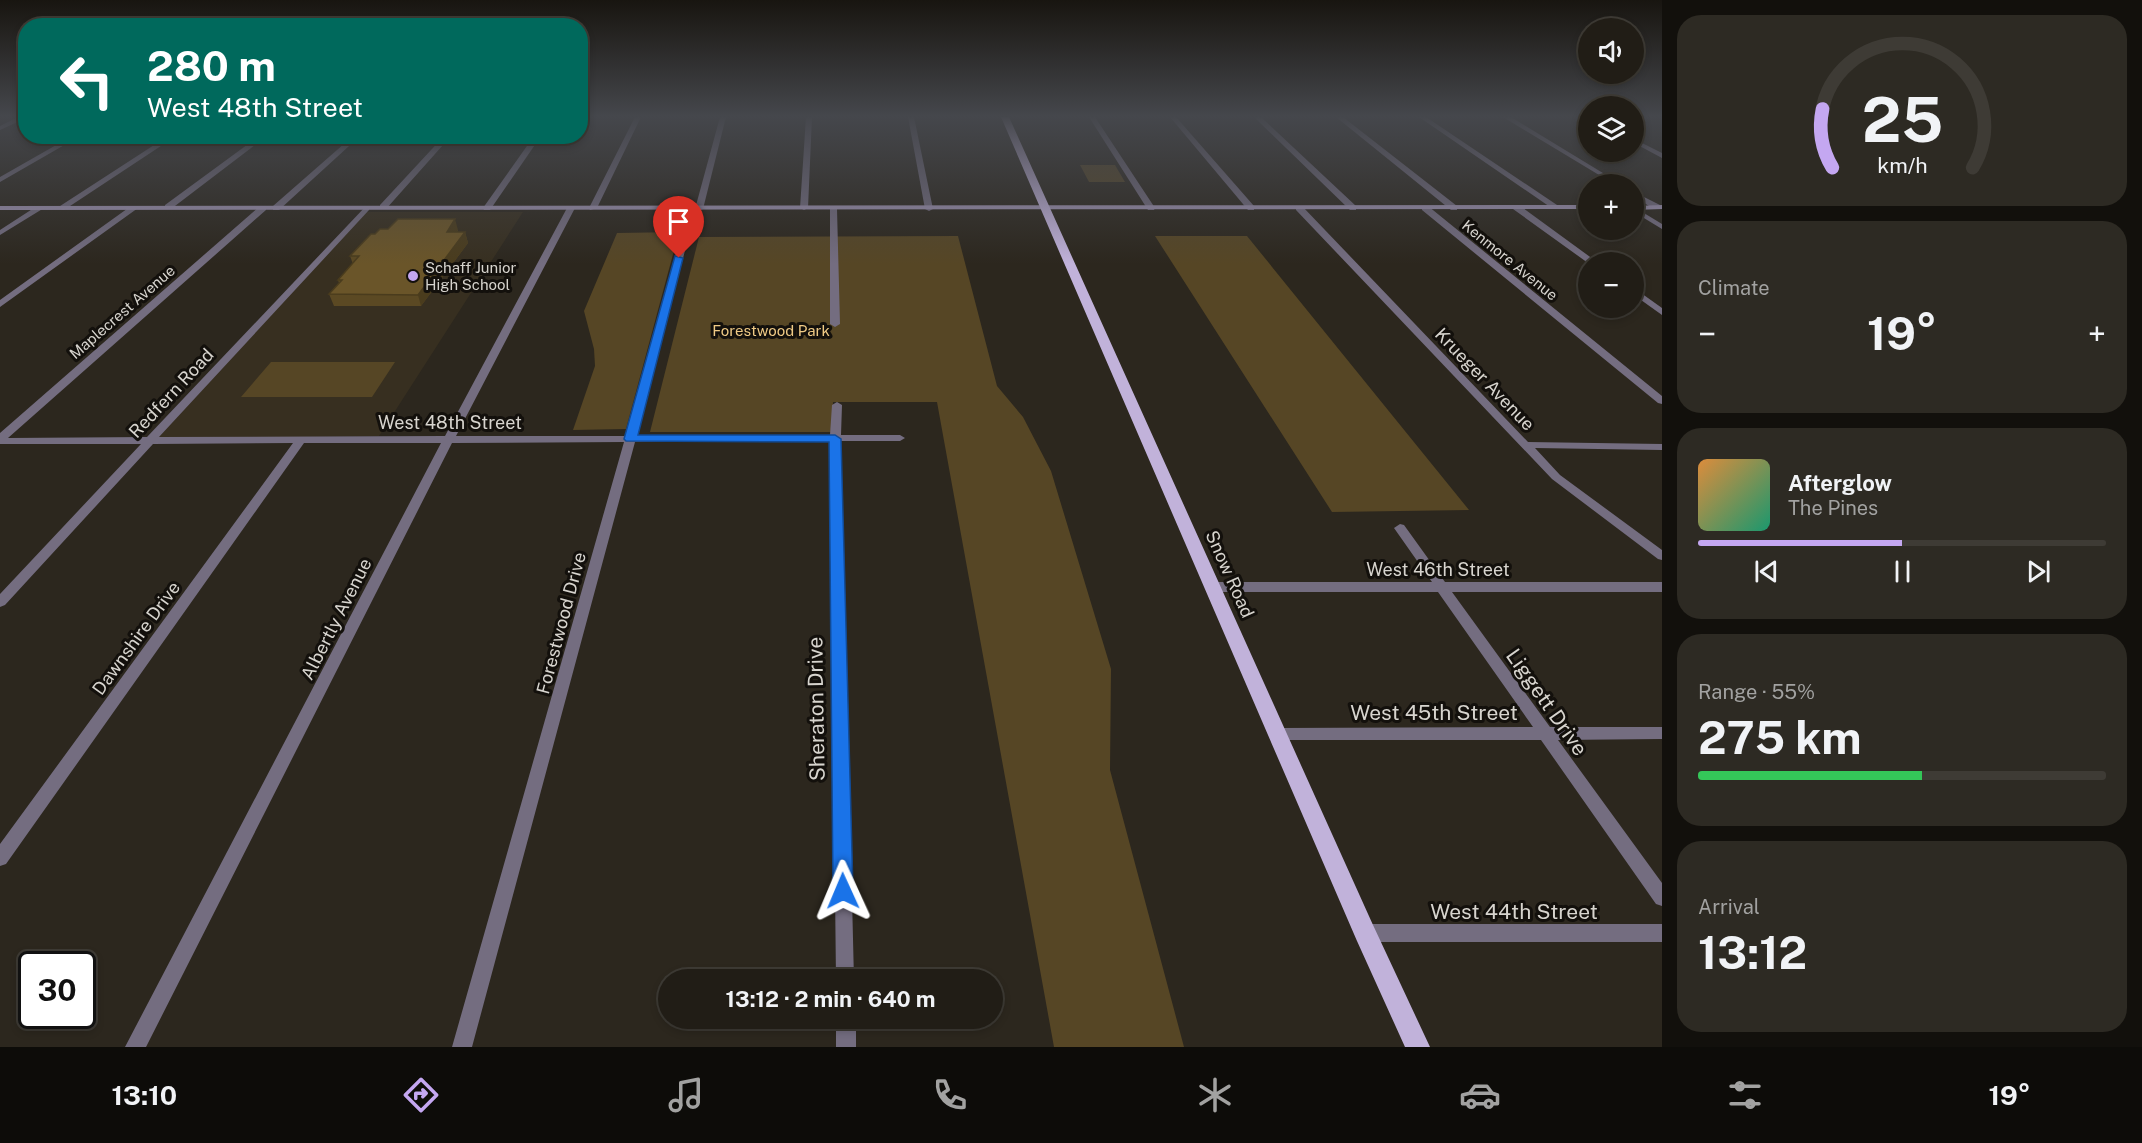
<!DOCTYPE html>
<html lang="en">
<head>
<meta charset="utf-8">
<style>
  body { margin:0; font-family:"Public Sans",sans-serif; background:#2d2a23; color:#f1f3f6; height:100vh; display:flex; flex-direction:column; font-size:22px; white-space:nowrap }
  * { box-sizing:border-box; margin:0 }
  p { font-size:20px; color:#a2a2a1 }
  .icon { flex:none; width:33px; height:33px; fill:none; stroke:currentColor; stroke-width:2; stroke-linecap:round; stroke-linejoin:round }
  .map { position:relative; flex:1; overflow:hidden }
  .side { display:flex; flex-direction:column; gap:15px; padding:15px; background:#12100c; width:480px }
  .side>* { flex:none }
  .banner { position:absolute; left:18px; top:18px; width:570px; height:126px; border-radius:24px; box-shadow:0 3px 9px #0003,0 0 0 2px #3e3b35; background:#00695c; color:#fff; overflow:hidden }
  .fabs { position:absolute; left:1578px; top:18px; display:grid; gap:12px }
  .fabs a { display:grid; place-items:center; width:66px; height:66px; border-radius:50%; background:#211d16; box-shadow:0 3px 9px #0003,0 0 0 2px #3e3b35; font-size:30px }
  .speed { position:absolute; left:18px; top:951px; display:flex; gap:12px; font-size:30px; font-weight:700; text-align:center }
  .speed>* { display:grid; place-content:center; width:78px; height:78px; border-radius:50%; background:#211d16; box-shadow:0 3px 9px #0003,0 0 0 2px #3e3b35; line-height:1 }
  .speed .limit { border:3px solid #111; border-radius:9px; background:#fff; color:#111 }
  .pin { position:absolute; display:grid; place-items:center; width:51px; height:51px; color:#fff; margin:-62px -26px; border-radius:50% 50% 50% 0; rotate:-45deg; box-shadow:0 0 6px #0007 }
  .pin .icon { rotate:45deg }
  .me { position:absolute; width:66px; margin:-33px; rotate:359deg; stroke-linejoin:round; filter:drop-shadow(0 0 4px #0008) }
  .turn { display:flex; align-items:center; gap:21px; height:126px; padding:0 30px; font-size:27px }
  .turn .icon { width:78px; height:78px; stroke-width:2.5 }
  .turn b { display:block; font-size:42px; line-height:51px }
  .big { font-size:45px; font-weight:700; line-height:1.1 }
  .side .card { flex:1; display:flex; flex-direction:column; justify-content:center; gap:9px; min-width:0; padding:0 21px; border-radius:24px; background:#2d2a23 }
  .side .dial { align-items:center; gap:0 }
  .dial svg { height:156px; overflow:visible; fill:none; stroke:#3e3b35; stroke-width:7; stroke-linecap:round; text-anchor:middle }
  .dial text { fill:#f1f3f6; stroke:none }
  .song { display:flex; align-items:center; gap:18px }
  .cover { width:72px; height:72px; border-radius:9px; background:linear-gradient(135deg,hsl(30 70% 55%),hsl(160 70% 35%)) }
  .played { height:6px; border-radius:3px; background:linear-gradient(90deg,#c4a7f1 50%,#3e3b35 50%) }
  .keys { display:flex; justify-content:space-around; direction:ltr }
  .heat { display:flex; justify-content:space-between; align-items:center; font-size:33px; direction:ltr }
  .charge { height:9px; border-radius:4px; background:linear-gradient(90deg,#34c759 55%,#3e3b35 0) }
  .trip { position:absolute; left:658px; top:969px; width:345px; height:60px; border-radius:30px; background:#211d16; box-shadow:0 3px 9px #0003,0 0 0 2px #3e3b35; font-weight:700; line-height:60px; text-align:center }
  .tabs { display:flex; height:96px; justify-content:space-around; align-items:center; background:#0d0c09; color:#a2a2a1 }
  .tabs .icon { width:42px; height:42px }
  .tabs .current { color:#c4a7f1 }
  .tabs b { font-size:27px; color:#f1f3f6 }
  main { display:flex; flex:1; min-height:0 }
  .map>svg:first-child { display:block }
  .built { fill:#372f20 }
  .green { fill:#564625 }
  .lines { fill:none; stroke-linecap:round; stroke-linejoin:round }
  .street { fill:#746d80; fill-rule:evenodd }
  .secondary { fill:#a094b3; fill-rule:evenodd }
  .primary { fill:#c1b2da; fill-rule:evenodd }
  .wall { fill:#5b4923 }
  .shaded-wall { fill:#4a3c1d }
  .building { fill:#6a5529; stroke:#4a3c1d; stroke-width:1.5 }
  .route { fill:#1a73e8; stroke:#114b97; stroke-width:1.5 }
  .poi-dot { fill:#c4a7f1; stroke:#13100c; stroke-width:2 }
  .labels { text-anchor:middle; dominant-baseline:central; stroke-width:6; stroke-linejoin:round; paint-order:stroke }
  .far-street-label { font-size:15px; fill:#d7d4ce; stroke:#13100c }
  .far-poi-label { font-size:15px; fill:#d7d4ce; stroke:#13100c; text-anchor:start }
  .far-park-label { font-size:15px; fill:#efca85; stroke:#13100c }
  .street-label { font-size:18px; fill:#d7d4ce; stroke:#13100c }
  .near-street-label { font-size:21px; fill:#d7d4ce; stroke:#13100c }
</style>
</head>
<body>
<main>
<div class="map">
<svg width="1662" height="1047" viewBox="0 0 1662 1047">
  <rect width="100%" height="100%" fill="#2c271e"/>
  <path class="built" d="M365 212H523L379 436 157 439Z"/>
  <path class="green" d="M1080 165H1115L1125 182H1089Z
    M679 232 626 429 573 430 595 366 594 349 584 311 617 233Z
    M958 236 997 386 1023 417 1051 471 1111 669 1110 770 1184 1047H1054L937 402H833L832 432H650L699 237Z
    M1155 236H1247L1469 510 1332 512Z
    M271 362H395L372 397H241Z"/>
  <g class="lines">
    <path class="street" d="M18 117 26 118 0 130V126Z
      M635 117H641L597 208 590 210 589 208Z
      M720 117H726L703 209 699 211 696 209 636 436 830 435 832 405 837 402 842 405 841 435H900L905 438 900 441H841L854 980H836L830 441 635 442 472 1047H452L624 442 452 443 146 1047H125L441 443H304L6 864 0 866V844L293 443 153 444 5 605 0 607V594L141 444H0V433L260 206H266V210L8 438 147 437 366 206H369V210L159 437 445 436 567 208 571 206 575 208 456 436H626L688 209 692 207 695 209Z
      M806 117H812L808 208 804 210 800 208Z
      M908 117H914L933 209 929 211 925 209Z
      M1089 117H1095L1155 208 1154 210H1148Z
      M1170 117H1176L1254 206V210H1248Z
      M1254 117H1261L1356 206V210H1350Z
      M1336 117H1343L1457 206V210H1451Z
      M1419 117H1426L1560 207 1553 209Z
      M1503 117H1511L1621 184H1614Z
      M1588 117V120L1585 118V117Z
      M72 136H80L0 182V177Z
      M168 136H176L64 210 57 208Z
      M259 136H267L171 209H165V205Z
      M353 136H360L279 210H273V206Z
      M444 136H451L386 209H380V205Z
      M534 136H541L490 210H484L483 208Z
      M1634 139 1662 153V158L1634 143Z
      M1634 192 1660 205 1661 207 1654 209 1634 197Z
      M1513 205H1519L1597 262 1588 263 1513 209Z
      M37 206 44 208 0 235V230Z
      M131 206 138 208 0 307V300Z
      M1296 206H1302L1528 442 1662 444V450L1535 448 1560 475 1662 550V560L1658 559 1552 479 1296 210Z
      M1422 206H1428L1662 396V404L1658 403 1422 210Z
      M830 207 837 209 840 324 835 327 830 324Z
      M1634 207 1662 224V229L1634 212Z
      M1634 288 1662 308V315L1634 295Z
      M1400 524 1404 525 1445 582H1662V592H1452L1550 727H1662V739L1558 740 1662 883V906L1656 904 1541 740H1278L1273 738 1270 734 1273 730 1278 728 1533 727 1438 592H1213L1208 590 1207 587 1208 584 1213 582H1432L1394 528Z
      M1365 924H1662V942H1365L1359 939 1356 933 1359 927Z
      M836 1018H856V1047H836Z"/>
    <path class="secondary" d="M1588 205V209L0 210V206Z
      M1662 205V209L1634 210V206Z"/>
    <path class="primary" d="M1001 117H1009L1373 925 1430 1047H1405L1357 941Z"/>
  </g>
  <path class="wall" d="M388 229 458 230 457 232H465L468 243 421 306H334L329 294 339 283 338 280 353 264 350 256 375 234Z"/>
  <path class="shaded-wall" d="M455 219 458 230 450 243 447 232Z
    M465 232 468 243 421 306 418 295Z"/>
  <path class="building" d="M398 219H455L447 232H465L418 295 329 294 342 280H338L359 256H350L371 234H375L380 229H388Z"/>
  <linearGradient id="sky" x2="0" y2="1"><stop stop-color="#181510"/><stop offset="0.44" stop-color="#45474c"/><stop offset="1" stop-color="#45474c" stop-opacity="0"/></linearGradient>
  <rect width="1662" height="264" fill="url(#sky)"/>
  <path class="route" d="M675 256 683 258 638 435H835L841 439 853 891 850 898 843 900 836 898 833 891 829 442 626 441 624 439Z"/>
  <circle class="poi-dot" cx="413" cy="276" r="6"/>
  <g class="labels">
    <g class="far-street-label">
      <text transform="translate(1510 260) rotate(39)">Kenmore Avenue</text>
      <text transform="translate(122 312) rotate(-41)">Maplecrest Avenue</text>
    </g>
    <g class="far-poi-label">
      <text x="425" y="267">Schaff Junior<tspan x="425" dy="17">High School</tspan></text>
    </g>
    <g class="far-park-label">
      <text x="771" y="330">Forestwood Park</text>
    </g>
    <g class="street-label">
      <text transform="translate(1485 379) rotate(46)">Krueger Avenue</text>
      <text transform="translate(171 393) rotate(-47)">Redfern Road</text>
      <text x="450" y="422">West 48th Street</text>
      <text x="1438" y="569">West 46th Street</text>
      <text transform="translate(1230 574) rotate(66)">Snow Road</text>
      <text transform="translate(336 619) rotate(-63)">Albertly Avenue</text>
      <text transform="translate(561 623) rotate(-75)">Forestwood Drive</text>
      <text transform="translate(136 638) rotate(-54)">Dawnshire Drive</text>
    </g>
    <g class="near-street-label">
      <text transform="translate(1547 702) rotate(55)">Liggett Drive</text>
      <text transform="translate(816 709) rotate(-91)">Sheraton Drive</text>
      <text x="1434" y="712">West 45th Street</text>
      <text x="1514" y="911">West 44th Street</text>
    </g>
  </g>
</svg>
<div class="fabs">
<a><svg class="icon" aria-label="sound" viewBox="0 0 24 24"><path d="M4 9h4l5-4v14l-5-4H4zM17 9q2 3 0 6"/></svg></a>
<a><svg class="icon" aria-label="layers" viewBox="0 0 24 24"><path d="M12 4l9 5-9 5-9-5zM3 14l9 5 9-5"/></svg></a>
<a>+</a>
<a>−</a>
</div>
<div class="speed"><div class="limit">30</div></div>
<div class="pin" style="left:679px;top:258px;background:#d93025"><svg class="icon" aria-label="arrive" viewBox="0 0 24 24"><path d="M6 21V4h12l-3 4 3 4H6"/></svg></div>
<svg class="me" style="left:843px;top:891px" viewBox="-20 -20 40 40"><path d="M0-17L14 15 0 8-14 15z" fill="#1a73e8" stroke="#fff" stroke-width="4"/></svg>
<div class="trip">13:12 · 2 min · 640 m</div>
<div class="banner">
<div class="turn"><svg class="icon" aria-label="left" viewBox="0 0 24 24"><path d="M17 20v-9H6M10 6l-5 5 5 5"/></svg><div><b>280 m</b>West 48th Street</div></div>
</div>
</div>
<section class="side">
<div class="card dial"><svg viewBox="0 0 100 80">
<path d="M14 69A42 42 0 1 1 86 69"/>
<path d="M14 69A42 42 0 0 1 9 39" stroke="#c4a7f1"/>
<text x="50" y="56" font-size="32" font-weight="700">25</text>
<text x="50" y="72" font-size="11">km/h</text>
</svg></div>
<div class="card"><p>Climate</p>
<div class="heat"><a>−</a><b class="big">19°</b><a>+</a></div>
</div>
<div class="card">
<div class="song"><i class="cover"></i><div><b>Afterglow</b><p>The Pines</p></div></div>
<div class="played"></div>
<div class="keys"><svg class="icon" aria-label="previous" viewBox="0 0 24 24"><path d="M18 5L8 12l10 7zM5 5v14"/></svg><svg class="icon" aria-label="pause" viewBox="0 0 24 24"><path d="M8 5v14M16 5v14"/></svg><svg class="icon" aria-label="next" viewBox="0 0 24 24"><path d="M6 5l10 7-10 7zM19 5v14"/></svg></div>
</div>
<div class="card"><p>Range · 55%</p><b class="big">275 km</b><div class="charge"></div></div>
<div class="card"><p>Arrival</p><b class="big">13:12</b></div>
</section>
</main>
<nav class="tabs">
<b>13:10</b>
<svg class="icon current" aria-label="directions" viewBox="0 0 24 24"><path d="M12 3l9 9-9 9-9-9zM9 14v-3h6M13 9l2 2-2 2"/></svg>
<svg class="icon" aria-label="music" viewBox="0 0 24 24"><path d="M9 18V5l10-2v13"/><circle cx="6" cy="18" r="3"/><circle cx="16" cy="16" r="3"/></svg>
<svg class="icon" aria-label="phone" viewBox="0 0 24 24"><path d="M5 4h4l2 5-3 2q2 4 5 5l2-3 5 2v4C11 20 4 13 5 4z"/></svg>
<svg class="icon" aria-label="climate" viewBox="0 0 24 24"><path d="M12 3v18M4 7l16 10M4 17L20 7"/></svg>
<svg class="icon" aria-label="car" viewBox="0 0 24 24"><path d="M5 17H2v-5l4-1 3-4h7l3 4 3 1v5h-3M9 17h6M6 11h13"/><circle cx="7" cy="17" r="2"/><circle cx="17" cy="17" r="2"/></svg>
<svg class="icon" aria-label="filters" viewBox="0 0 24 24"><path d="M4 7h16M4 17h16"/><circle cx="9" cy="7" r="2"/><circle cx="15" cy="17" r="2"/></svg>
<b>19°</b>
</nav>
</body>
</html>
